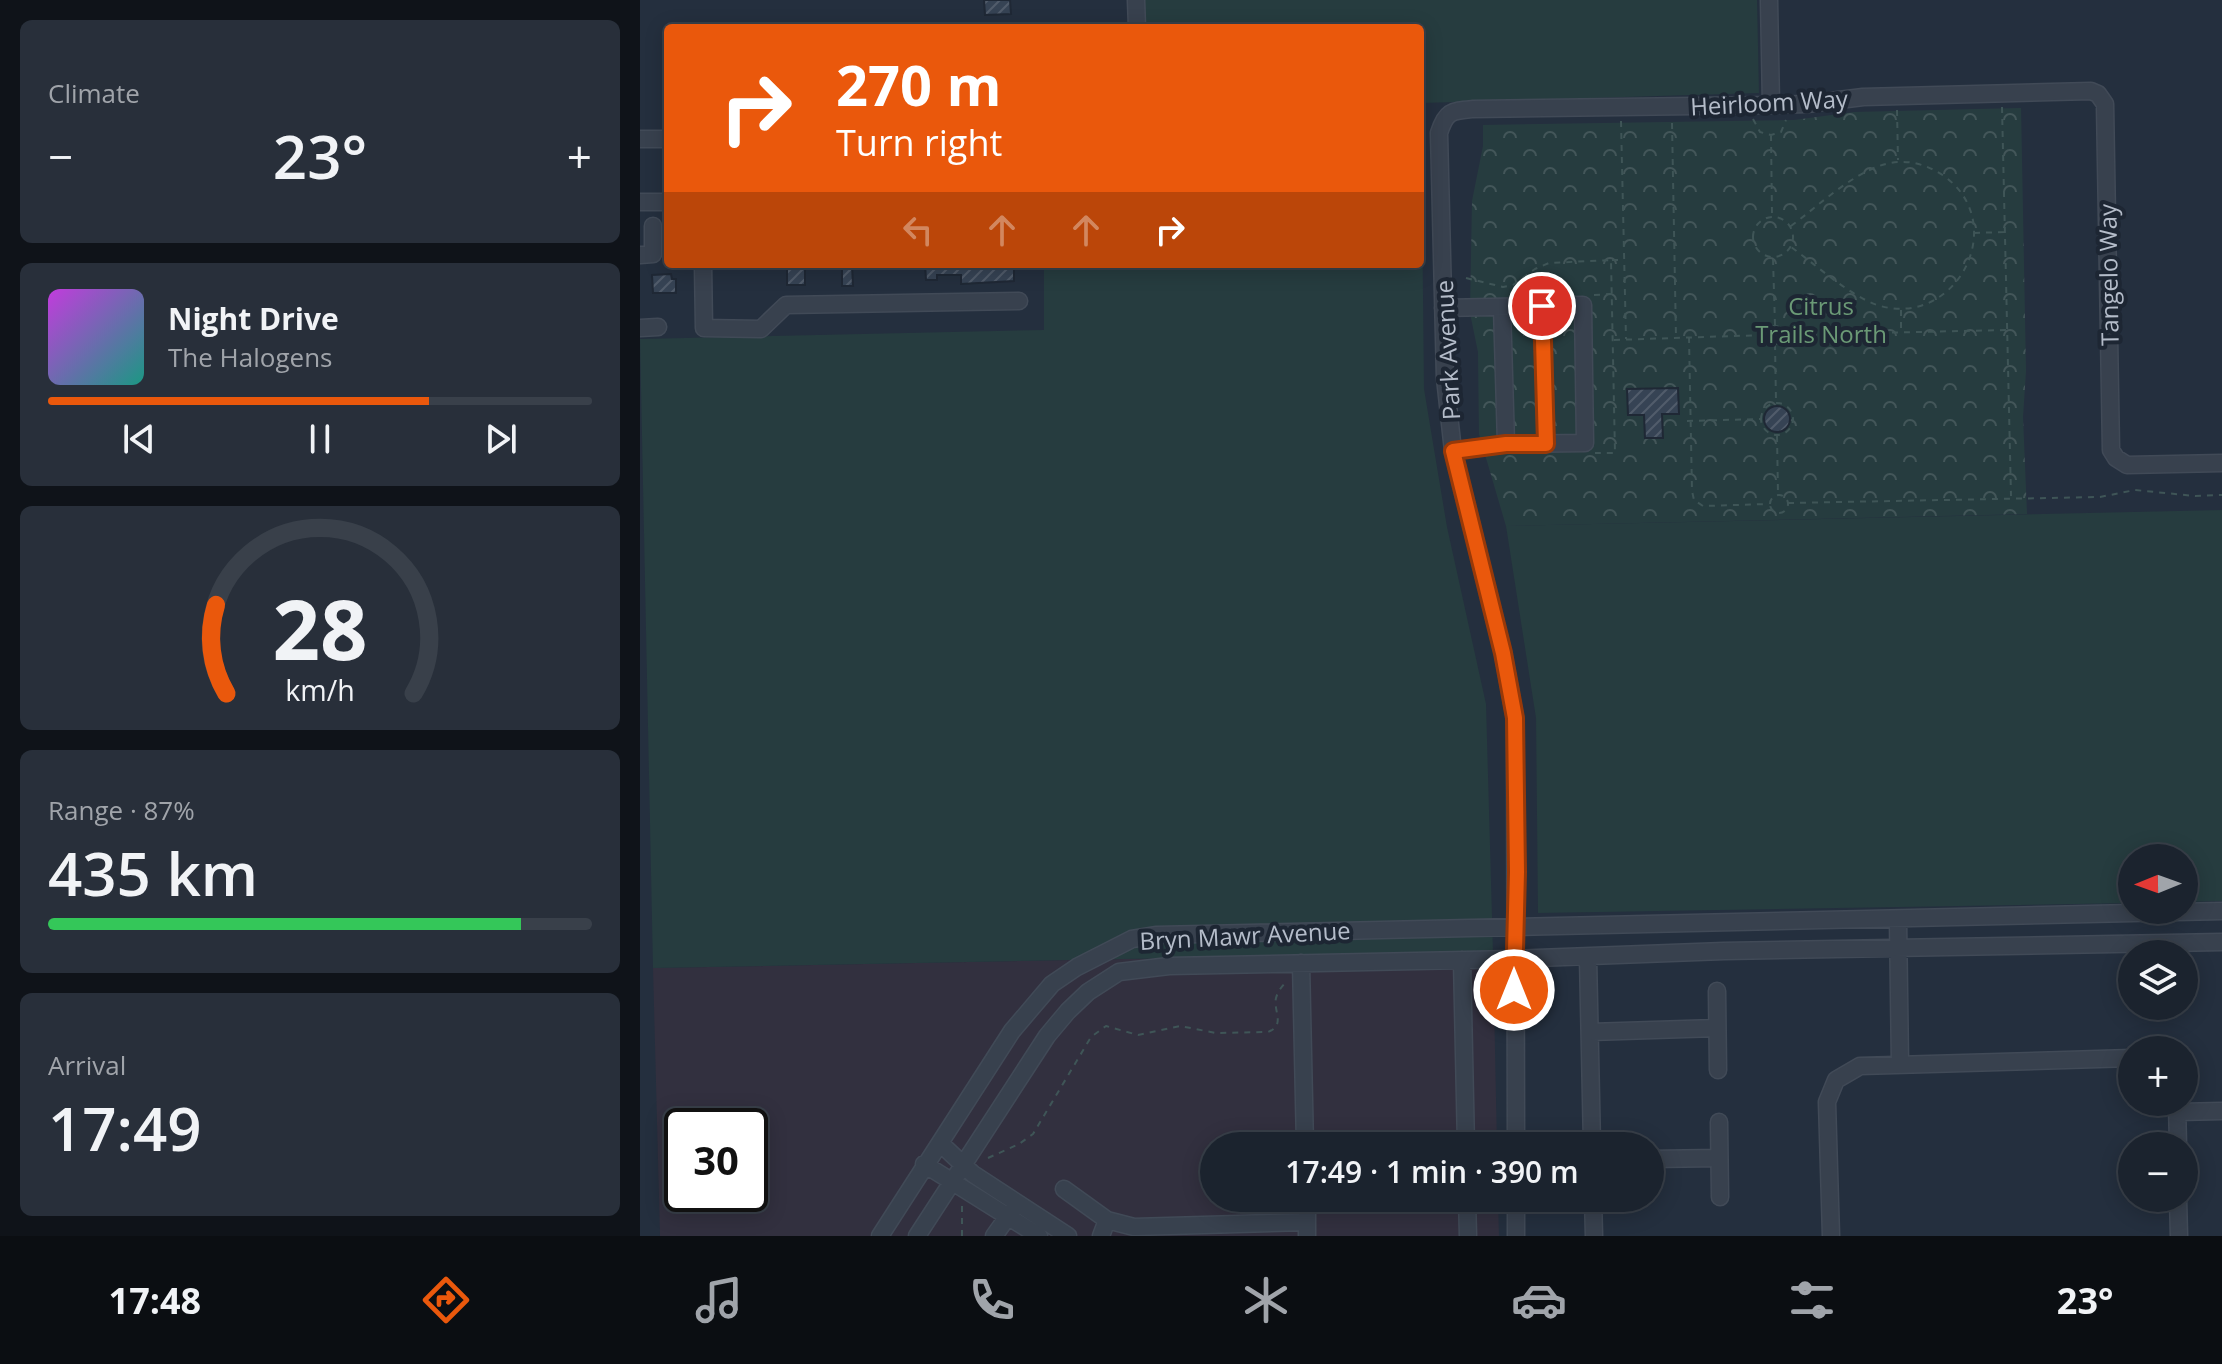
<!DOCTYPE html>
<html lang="en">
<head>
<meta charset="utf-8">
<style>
  body { margin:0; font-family:"Open Sans",sans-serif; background:#282f3a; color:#f1f3f6; height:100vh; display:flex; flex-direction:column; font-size:30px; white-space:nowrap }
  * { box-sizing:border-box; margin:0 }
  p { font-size:26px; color:#a0a4aa }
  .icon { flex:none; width:44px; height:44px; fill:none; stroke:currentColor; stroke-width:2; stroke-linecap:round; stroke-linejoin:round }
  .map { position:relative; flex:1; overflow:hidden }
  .side { display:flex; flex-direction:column; gap:20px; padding:20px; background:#0f1319; width:640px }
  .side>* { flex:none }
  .banner { position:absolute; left:24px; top:24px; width:760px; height:244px; border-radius:8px; box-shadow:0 4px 20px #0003,0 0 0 2px #39404a; background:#ea580c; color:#fff; overflow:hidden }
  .needle { width:52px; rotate:269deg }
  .fabs { position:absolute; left:1478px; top:844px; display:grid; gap:16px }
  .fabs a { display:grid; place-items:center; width:80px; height:80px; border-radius:50%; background:#1b232e; box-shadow:0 4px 20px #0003,0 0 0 2px #39404a; font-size:40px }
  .speed { position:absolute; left:24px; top:1108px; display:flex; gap:16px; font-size:40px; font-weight:700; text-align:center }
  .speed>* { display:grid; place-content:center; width:104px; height:104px; border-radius:50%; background:#1b232e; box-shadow:0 4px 20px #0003,0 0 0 2px #39404a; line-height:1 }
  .speed .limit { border:4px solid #111; border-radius:12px; background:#fff; color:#111 }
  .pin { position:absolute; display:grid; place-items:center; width:68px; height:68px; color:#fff; margin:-34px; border:4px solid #fff; border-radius:50%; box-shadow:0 2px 8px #0007 }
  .me { position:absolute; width:88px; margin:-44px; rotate:0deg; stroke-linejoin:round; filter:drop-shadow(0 0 6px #0008) }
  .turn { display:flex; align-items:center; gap:28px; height:168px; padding:0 40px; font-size:36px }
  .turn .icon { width:104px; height:104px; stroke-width:2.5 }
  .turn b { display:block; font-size:56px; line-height:68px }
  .lanes { display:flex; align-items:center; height:76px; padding:0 40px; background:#0003; justify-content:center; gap:40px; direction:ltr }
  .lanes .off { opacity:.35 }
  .big { font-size:60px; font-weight:600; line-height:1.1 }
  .side .card { flex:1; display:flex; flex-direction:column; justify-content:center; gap:12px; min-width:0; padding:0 28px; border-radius:12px; background:#282f3a }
  .side .dial { align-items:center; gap:0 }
  .dial svg { height:208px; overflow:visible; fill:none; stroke:#39404a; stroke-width:7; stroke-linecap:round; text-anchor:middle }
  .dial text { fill:#f1f3f6; stroke:none }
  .song { display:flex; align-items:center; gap:24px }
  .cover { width:96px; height:96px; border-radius:12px; background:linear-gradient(135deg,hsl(290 70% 55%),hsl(170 70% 35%)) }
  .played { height:8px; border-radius:4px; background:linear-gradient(90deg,#ea580c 70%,#39404a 70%) }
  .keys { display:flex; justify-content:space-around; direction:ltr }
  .heat { display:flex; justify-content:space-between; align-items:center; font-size:44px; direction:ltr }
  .charge { height:12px; border-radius:6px; background:linear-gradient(90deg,#34c759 87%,#39404a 0) }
  .trip { position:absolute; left:560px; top:1132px; width:464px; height:80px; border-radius:40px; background:#1b232e; box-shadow:0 4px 20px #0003,0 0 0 2px #39404a; font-weight:600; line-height:80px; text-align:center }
  .tabs { display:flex; height:128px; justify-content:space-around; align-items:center; background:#0b0e12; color:#a0a4aa }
  .tabs .icon { width:56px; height:56px }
  .tabs .active { color:#ea580c }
  .tabs b { font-size:36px; color:#f1f3f6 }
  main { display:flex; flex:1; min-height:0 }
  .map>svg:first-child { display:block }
  .medical { fill:#32303f; fill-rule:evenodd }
  .green { fill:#263c3f }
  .park { fill:url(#park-crowns) }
  .building { fill:url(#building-hatch); stroke:#1f2835; stroke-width:2 }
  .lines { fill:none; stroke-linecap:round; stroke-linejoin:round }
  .minor-casing { stroke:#414a57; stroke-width:19 }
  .path { stroke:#3f5557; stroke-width:2; stroke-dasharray:6 6; stroke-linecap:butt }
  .minor { stroke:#38414e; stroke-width:16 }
  .route-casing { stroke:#983908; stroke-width:20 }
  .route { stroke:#ea580c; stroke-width:14 }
  .labels { text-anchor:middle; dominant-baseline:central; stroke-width:8; stroke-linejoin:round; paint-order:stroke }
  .street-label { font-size:24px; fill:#b4bcc9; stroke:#1d2633 }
  .park-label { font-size:24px; fill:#6b9a76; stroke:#1d2633 }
</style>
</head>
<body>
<main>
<section class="side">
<div class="card"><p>Climate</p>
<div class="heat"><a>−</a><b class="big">23°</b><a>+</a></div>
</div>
<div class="card">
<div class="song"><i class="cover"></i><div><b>Night Drive</b><p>The Halogens</p></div></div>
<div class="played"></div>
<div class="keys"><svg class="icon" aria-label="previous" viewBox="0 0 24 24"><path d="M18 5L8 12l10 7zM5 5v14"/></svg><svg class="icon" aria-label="pause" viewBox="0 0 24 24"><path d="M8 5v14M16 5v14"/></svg><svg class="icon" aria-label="next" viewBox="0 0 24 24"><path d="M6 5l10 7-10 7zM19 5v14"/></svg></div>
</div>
<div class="card dial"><svg viewBox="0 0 100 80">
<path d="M14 69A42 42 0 1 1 86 69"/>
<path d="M14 69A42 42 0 0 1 10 35" stroke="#ea580c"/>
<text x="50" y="56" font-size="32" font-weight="700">28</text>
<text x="50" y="72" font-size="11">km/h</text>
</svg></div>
<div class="card"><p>Range · 87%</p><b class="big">435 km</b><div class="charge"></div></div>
<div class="card"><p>Arrival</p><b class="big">17:49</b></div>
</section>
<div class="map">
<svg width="1582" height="1236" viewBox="0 0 1582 1236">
  <defs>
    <pattern id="park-crowns" width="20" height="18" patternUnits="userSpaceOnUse" patternTransform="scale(2)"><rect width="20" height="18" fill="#263c3f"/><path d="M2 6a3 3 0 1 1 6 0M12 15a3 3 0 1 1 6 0" fill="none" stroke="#435659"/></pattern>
    <pattern id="building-hatch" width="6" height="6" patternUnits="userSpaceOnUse" patternTransform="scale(2)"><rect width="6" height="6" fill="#364354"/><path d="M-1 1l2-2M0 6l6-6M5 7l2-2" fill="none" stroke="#515c6b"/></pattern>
  </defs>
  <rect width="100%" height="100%" fill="#242f3e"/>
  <path class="medical" d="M853 952 857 1146H574V1198H858L859 1236H20L13 968ZM42 1126H110V1194H42Z"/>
  <path class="green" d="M503 0H1117L1119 93 781 103 784 389 807 527 846 704 853 952 13 968 0 339 404 330V264H780V28H504Z
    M1582 510V901L1544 902V858H1492V903L898 913 896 718 866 526Z"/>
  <path class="park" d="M1381 108 1386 371 1383 417 1387 514 866 526 839 434 838 352 830 313 832 201 843 146V125L1154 120 1214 112Z"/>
  <path class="building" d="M344 0H370L371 14 345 15Z
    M147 264H165V285H147Z
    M202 264H212L213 286H202Z
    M285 264H374V281L321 284V275H297V280H286Z
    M31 274 32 279H36V293H13L12 275Z
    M1038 388 1039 414H1022L1023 438H1005L1004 415H988L987 389Z
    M1124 419a13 13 0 1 1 26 0a13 13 0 1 1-26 0Z"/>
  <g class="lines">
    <defs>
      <path id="minor" d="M496 0 497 28
        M1129 0 1131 105
        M0 139H28
        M0 202H28
        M0 255 13 254V226
        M63 264 64 328 121 329 146 305 379 301
        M902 306 906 444
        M862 307 866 444
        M803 308 943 305 945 443 866 444 813 451
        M0 328 18 327
        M1258 920 1260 1065
        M948 957 952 1146
        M822 960 826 1146
        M661 963 665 1146
        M1077 991 1078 1070
        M950 1032 1077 1028
        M1537 1104 1538 1146
        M1537 1112 1582 1111
        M1079 1122 1080 1197
        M300 1143 333 1174 428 1236
        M876 1146 875 718 863 653 813 451 805 378 799 133C806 111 811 111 833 109L1131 105 1167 104 1223 97 1451 91 1458 94 1465 104 1471 450 1476 458 1487 465 1582 463
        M1010 1159 1079 1158
        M284 1164 399 1236
        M424 1189 467 1220 494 1227 667 1222
        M667 1198V1236
        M827 1198 828 1236
        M876 1198V1236
        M953 1198 954 1236
        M1538 1198 1539 1236
        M240 1236 372 1031 412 984 437 967 492 939 517 935 1582 911
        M277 1236 407 1036 428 1011 448 992 479 972 529 966 874 959 1084 951 1582 942
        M354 1236 374 1208
        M461 1236 467 1220
        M1191 1236 1187 1102 1196 1080 1220 1066 1492 1058"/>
    </defs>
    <use href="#minor" class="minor-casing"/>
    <path class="path" d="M1362 107 1371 496
      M1257 110 1258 160
      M1113 119 1120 132 1131 135 1141 132 1146 120
      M981 121 986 339
      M1032 123 1036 338
      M1131 135 1132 215
      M1113 237a20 20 0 1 1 40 0a20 20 0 1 1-40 0Z
      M1151 226C1180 205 1222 163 1259 162 1275 161 1291 167 1304 176 1371 224 1316 330 1237 305 1209 295 1176 265 1151 247
      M1334 233 1364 232
      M1133 259 1135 325
      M972 260H984
      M826 278 863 287 873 285 895 269 909 263 971 260 975 453H955
      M954 295 972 294
      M1261 310V331
      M1126 335a9 9 0 1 1 18 0a9 9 0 1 1-18 0Z
      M1144 335 1367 330
      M1049 337 1052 491 1054 500 1063 506 1129 504
      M974 340 1125 335
      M1135 344 1136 402
      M1121 419a16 16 0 1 1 32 0a16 16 0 1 1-32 0Z
      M1047 421 1121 419
      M1137 436 1138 494
      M1130 504a9 9 0 1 1 18 0a9 9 0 1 1-18 0Z
      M1148 503 1460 497 1495 490 1555 496 1582 495
      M348 1158 379 1144 393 1134 451 1037 466 1026 498 1035 540 1026 576 1033 628 1032C646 1025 633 1011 636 998 638 991 642 986 647 981
      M322 1206V1236"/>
    <use href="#minor" class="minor"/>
  </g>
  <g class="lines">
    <defs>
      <path id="route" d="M874 990 877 872 875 718 863 653 813 451 866 444H906L902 306"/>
    </defs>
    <use href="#route" class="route-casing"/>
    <use href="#route" class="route"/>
  </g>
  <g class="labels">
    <g class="street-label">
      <text transform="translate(1129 102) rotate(-3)">Heirloom Way</text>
      <text transform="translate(1468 275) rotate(-91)">Tangelo Way</text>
      <text transform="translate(807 350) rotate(-93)">Park Avenue</text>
      <text transform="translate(605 935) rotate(-3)">Bryn Mawr Avenue</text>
    </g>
    <g class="park-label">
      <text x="1181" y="305">Citrus<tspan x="1181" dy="28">Trails North</tspan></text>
    </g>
  </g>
</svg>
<div class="fabs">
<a><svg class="needle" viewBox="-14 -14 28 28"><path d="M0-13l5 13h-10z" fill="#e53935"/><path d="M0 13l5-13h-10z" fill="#a0a4aa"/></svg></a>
<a><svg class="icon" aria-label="layers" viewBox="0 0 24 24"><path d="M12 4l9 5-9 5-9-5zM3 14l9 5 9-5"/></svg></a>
<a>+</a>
<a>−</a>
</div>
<div class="speed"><div class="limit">30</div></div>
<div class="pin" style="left:902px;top:306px;background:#d93025"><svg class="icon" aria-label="arrive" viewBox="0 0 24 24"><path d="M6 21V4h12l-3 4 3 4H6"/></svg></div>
<svg class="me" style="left:874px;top:990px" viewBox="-20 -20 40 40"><circle r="17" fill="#ea580c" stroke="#fff" stroke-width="3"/><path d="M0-11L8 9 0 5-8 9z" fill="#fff"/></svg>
<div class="trip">17:49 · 1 min · 390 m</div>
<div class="banner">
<div class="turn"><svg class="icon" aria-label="right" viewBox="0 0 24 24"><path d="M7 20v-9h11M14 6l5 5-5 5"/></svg><div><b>270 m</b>Turn right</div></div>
<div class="lanes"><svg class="icon off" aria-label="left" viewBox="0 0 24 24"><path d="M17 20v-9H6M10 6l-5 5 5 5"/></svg><svg class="icon off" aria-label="ahead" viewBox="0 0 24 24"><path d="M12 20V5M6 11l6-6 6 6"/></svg><svg class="icon off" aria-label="ahead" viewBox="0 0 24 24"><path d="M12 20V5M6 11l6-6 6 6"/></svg><svg class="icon" aria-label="right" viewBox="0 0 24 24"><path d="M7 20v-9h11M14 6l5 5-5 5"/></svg></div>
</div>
</div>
</main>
<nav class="tabs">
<b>17:48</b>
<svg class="icon active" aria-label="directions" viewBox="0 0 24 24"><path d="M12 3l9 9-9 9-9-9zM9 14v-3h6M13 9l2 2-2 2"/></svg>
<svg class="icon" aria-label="music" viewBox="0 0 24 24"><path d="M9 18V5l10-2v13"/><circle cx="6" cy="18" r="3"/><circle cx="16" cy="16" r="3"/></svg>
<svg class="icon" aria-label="phone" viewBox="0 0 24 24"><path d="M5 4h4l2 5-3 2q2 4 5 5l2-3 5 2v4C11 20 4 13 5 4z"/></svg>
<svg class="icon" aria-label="climate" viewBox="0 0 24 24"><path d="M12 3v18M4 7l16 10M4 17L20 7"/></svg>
<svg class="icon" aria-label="car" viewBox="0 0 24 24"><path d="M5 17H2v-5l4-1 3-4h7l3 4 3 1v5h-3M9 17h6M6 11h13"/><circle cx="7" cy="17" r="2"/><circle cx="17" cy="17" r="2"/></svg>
<svg class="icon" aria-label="filters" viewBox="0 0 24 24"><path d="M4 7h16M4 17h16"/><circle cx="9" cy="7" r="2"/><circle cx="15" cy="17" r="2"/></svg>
<b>23°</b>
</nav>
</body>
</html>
